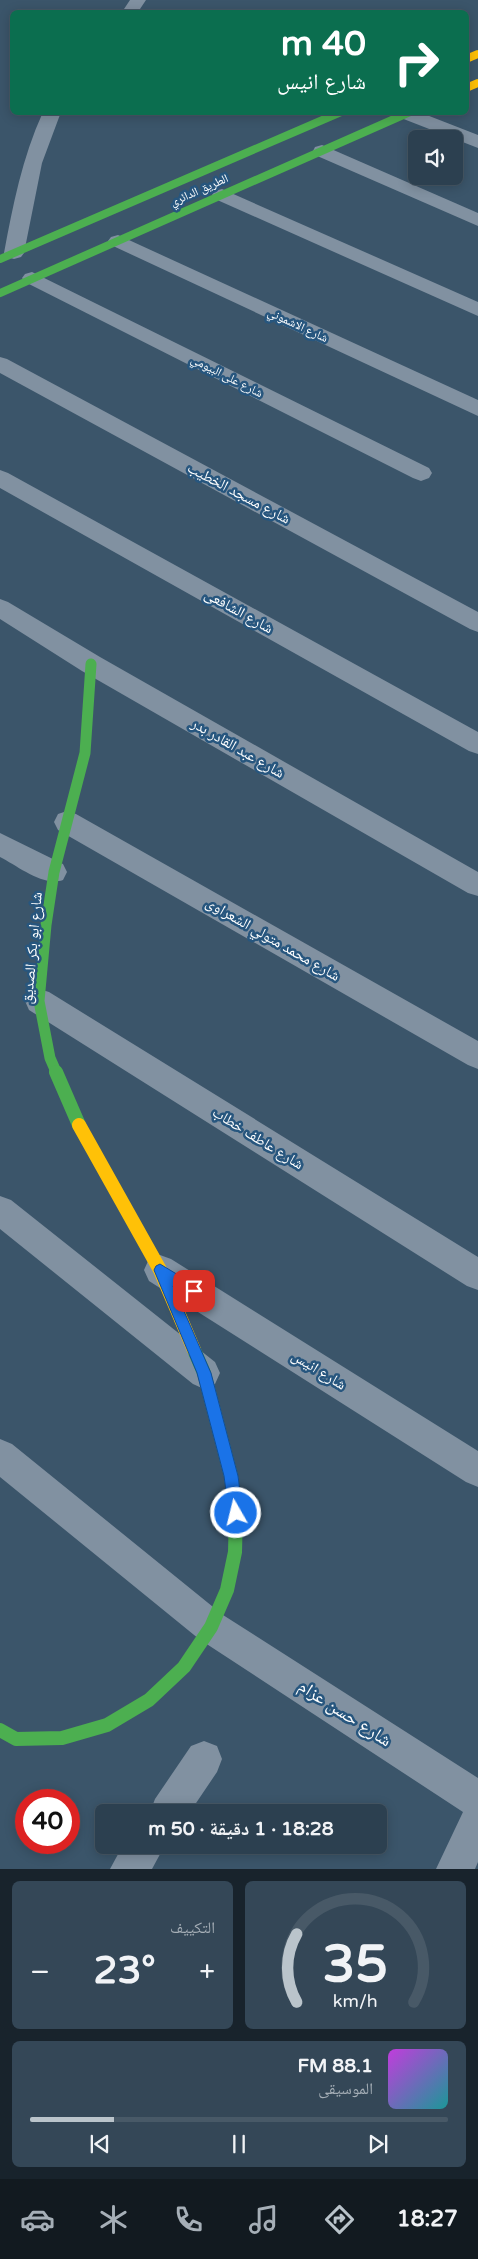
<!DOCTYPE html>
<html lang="ar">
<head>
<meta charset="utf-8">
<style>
  body { margin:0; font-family:"Varela Round","Noto Naskh Arabic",sans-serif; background:#344757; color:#f1f3f6; direction:rtl; height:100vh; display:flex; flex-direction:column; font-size:19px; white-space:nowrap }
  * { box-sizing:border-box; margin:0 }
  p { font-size:16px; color:#a6afb7 }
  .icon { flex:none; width:28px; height:28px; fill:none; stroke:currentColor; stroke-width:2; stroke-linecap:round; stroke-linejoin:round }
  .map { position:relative; height:1869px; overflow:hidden; direction:ltr }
  .drawer { display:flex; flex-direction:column; gap:12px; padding:12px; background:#18232c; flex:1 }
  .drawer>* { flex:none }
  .hud { position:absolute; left:10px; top:10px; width:459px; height:105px; border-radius:8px; box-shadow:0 2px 12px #0003,0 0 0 1px #485967; direction:rtl; background:#0b6e4f; color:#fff; overflow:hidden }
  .fabs { position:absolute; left:408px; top:130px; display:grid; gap:10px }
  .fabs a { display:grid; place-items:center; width:55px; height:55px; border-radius:8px; background:#2c4050; box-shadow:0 2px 12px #0003,0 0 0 1px #485967; font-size:25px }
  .speed { position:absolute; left:15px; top:1789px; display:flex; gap:10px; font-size:25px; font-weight:700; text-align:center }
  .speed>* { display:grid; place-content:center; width:65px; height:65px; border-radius:50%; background:#2c4050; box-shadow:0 2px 12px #0003,0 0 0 1px #485967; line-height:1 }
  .speed .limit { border:8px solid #d22; background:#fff; color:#111 }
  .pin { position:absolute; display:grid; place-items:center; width:42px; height:42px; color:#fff; margin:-21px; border-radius:10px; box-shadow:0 2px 8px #0006 }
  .me { position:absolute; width:55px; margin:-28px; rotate:352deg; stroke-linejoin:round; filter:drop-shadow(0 0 4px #0008) }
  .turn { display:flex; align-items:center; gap:18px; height:105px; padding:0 20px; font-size:22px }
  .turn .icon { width:65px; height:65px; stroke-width:2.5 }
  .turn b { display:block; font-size:35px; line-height:42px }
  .big { font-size:38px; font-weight:700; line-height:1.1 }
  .drawer .card { flex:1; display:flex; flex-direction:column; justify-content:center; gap:8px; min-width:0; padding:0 18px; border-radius:8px; background:#344757 }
  .drawer .dial { align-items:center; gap:0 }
  .dial svg { height:130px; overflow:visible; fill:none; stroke:#485967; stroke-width:7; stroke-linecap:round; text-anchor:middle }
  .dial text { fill:#f1f3f6; stroke:none }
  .song { display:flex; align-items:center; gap:15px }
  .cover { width:60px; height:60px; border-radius:8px; background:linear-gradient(135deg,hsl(290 70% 55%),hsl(180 70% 35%)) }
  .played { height:5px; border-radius:2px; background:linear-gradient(90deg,#bac4cb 20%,#485967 20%) }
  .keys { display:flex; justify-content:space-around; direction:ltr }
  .heat { display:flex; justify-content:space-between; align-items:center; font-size:28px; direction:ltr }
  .drawer .tiles { flex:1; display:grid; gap:12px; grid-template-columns:1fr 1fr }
  .card:last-child { grid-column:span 2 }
  .trip { position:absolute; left:95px; top:1804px; width:292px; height:50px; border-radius:8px; background:#2c4050; box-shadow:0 2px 12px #0003,0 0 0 1px #485967; font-weight:700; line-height:50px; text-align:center; direction:rtl }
  .menu { display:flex; height:80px; justify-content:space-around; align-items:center; background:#121a20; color:#a6afb7 }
  .menu .icon { width:35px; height:35px }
  .menu .selected { color:#bac4cb }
  .menu b { font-size:22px; color:#f1f3f6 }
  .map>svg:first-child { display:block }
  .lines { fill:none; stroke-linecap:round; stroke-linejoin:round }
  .street { fill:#8191a1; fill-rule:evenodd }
  .fast-far2 { stroke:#4caf50; stroke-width:8 }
  .fast-far1 { stroke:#4caf50; stroke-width:11 }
  .fast { stroke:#4caf50; stroke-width:14 }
  .slow-far1 { stroke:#ffc107; stroke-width:8 }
  .slow { stroke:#ffc107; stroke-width:14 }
  .route { fill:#1a73e8; stroke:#114b97 }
  .labels { text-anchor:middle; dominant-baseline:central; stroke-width:5; stroke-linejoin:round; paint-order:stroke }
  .far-street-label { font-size:12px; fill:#fff; stroke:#27567e }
  .street-label { font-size:15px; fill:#fff; stroke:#27567e }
  .near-street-label { font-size:18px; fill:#fff; stroke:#27567e }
</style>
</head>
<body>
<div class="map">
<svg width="478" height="1869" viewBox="0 0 478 1869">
  <rect width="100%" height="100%" fill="#3b556a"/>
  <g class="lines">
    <path class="street" d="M130 0H146L138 12H122Z
      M43 112H61L42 163 24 253 21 257 14 259 7 257 4 253C13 205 22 158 43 112Z
      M399 112H419L478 135V148L401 118Z
      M322 145 478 213V226L315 155 313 151 315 147Z
      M222 189 478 302V316L215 199 212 195 215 191Z
      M118 235 478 400V416L111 245 108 241 111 237Z
      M32 272 429 468 432 473 429 478 421 481 413 478 25 282 22 278 25 274Z
      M0 357 7 359 478 612V632L470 629 0 373Z
      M0 470 8 473 478 732V754L469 751 0 488Z
      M0 599 8 602 100 657 478 872V896L468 893 82 671 0 619Z
      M67 811 76 814 478 1041V1069L468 1065 58 830 54 822 58 814Z
      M0 833 63 864 67 872 63 880C43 887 18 866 0 857Z
      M39 989 49 992 478 1257V1290L467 1286 29 1010 25 1001 29 992Z
      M0 1196 11 1200 215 1362 220 1373 215 1384 204 1389 193 1384 0 1229Z
      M160 1255 171 1259 478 1451V1487L466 1482 149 1281 144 1270 149 1259Z
      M0 1439 12 1444 223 1615 478 1778V1862L475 1869H436L463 1812 199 1639 0 1477Z
      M204 1741 217 1746 222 1759 217 1772 190 1812H150L155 1799 191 1746Z
      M123 1845H165L152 1869H110Z"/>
    <path class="fast-far2" d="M0 259 341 112
      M0 293 410 112"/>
    <path class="fast-far1" d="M57 1074 50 1058 39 1001 46 925 54 872 85 753 91 664"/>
    <path class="fast" d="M56 1072 79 1125
      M0 1730 16 1739 62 1738 107 1725 149 1700 184 1667 211 1627 227 1590 235 1552 236 1513 231 1476 204 1373 194 1350"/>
    <path class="slow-far1" d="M466 59 478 54
      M466 88 478 83"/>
    <path class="slow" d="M79 1125 160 1270 194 1350"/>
  </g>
  <path class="route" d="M160 1264 198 1287 200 1291 198 1296 194 1297 173 1286 211 1373 238 1476 243 1513 241 1518 236 1520 231 1518 229 1513 224 1476 197 1373 154 1270 156 1266Z"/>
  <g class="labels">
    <g class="far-street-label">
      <text transform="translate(199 190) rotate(-24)">الطريق الدائري</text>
      <text transform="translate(298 325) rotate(25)">شارع الاشموني</text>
      <text transform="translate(227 376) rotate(27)">شارع على البيومي</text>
    </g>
    <g class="street-label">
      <text transform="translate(239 493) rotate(28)">شارع مسجد الخطيب</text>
      <text transform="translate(239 611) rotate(29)">شارع الشافعى</text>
      <text transform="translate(238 748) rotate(30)">شارع عبد القادر بدر</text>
      <text transform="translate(273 939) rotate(30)">شارع محمد متولي الشعراوى</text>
      <text transform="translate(32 948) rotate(-85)">شارع ابو بكر الصديق</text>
      <text transform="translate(258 1138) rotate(32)">شارع عاطف خطاب</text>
      <text transform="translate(319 1370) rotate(32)">شارع انيس</text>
    </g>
    <g class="near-street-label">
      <text transform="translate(345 1713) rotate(33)">شارع حسن عزام</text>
    </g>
  </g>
</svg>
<div class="fabs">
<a><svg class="icon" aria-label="sound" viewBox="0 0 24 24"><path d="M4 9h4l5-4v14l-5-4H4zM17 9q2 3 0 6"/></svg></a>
</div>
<div class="speed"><div class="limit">40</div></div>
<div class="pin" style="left:194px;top:1291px;background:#d93025"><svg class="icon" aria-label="arrive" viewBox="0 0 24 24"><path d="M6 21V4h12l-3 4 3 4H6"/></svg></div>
<svg class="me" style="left:236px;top:1513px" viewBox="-20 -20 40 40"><circle r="17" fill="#1a73e8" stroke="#fff" stroke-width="3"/><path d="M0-11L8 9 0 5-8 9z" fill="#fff"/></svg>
<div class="trip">18:28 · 1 دقيقة · 50 m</div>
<div class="hud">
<div class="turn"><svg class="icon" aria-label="right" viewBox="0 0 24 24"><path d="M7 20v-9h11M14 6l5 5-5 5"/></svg><div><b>40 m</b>شارع انيس</div></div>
</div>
</div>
<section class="drawer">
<div class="tiles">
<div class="card dial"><svg viewBox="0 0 100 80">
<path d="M14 69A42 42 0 1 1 86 69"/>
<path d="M14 69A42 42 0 0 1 14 27" stroke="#bac4cb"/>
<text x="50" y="56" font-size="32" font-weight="700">35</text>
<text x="50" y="72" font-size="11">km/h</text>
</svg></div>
<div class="card"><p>التكييف</p>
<div class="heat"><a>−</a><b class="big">23°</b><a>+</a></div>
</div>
<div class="card">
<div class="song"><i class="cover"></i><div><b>88.1 FM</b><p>الموسيقى</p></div></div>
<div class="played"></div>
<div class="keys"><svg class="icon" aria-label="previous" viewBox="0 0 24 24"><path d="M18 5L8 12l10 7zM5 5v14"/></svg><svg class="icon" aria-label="pause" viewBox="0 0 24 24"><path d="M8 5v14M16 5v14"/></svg><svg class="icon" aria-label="next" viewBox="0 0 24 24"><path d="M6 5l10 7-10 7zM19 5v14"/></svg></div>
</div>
</div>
</section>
<nav class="menu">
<b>18:27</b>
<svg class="icon selected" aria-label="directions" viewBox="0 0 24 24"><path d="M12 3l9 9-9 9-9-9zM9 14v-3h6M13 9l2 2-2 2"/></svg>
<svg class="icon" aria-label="music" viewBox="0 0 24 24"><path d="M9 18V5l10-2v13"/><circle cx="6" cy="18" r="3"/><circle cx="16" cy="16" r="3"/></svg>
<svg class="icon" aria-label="phone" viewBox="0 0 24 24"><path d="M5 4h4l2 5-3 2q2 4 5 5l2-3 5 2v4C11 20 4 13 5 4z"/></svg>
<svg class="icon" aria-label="climate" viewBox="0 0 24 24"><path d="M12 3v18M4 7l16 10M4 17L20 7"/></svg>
<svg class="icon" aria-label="car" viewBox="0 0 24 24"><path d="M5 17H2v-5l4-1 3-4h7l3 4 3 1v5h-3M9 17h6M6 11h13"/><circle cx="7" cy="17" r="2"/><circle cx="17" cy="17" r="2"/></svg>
</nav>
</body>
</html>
